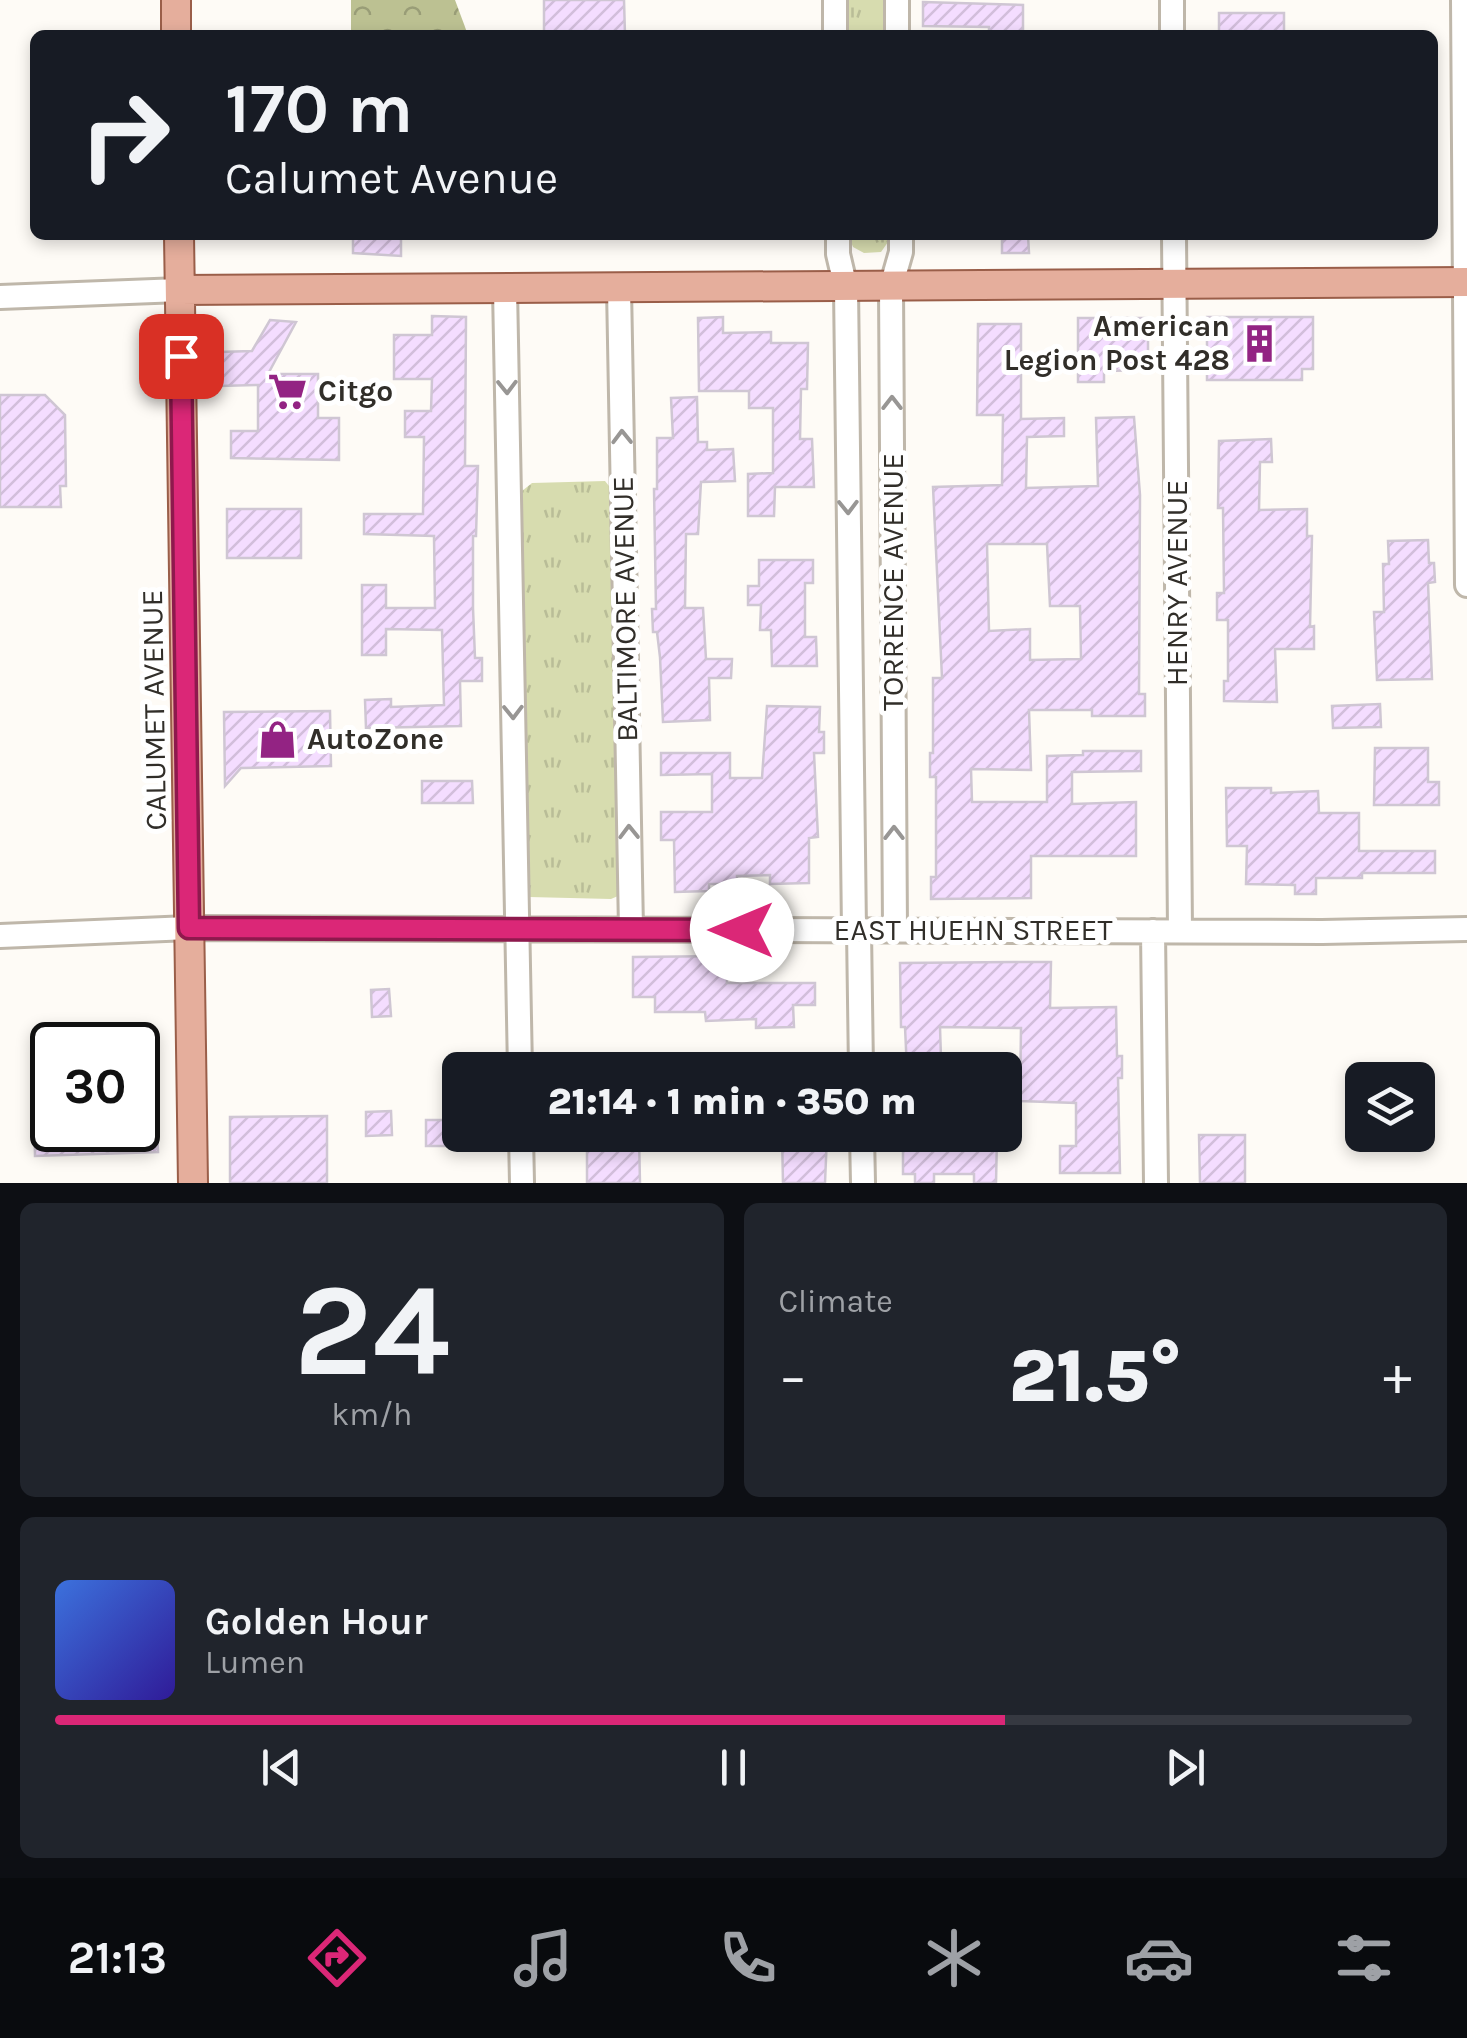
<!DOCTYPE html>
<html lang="en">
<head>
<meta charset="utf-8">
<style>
  body { margin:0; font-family:Karla,sans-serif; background:#20242c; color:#f1f3f6; height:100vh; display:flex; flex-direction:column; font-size:38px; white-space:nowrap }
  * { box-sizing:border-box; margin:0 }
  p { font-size:32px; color:#9ea1a6 }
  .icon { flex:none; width:55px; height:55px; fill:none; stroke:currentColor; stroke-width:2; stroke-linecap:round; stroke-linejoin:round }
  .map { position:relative; height:1183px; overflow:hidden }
  .side { display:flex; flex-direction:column; gap:20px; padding:20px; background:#0d0f14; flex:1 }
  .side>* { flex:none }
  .hud { position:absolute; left:30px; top:30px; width:1408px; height:210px; border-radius:15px; box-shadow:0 5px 15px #0003; background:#171b24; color:#f1f3f6; overflow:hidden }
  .tools { position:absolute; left:1345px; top:1062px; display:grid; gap:20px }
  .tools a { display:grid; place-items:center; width:90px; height:90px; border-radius:15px; background:#171b24; box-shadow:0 5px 15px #0003; font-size:50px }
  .speed { position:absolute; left:30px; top:1022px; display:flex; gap:20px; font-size:50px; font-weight:700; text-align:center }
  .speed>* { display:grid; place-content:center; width:130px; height:130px; border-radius:50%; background:#171b24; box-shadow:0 5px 15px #0003; line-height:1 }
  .speed .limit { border:5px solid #111; border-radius:15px; background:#fff; color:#111 }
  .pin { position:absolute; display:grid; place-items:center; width:85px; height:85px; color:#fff; margin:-42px; border-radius:20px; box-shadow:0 5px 15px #0006 }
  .me { position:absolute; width:110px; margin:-55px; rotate:270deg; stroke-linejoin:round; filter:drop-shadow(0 0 8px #0008) }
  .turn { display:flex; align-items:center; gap:35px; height:210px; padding:0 30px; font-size:45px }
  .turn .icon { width:130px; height:130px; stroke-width:2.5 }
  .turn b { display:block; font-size:70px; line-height:85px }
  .big { font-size:75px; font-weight:800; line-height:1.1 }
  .side .widget { flex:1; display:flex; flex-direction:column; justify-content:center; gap:15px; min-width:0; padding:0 35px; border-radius:15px; background:#20242c }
  .side .dial { align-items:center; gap:0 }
  .dial b { font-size:130px; line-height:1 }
  .song { display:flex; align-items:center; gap:30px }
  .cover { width:120px; height:120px; border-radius:15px; background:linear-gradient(135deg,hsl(220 70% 55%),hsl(250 70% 35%)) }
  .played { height:10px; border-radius:5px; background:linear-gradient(90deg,#db2777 70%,#363941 70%) }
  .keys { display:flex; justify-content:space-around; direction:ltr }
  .heat { display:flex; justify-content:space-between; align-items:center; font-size:55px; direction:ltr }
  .side .tiles { flex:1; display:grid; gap:20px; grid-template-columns:1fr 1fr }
  .widget:last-child { grid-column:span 2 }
  .trip { position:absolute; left:442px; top:1052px; width:580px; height:100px; border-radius:15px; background:#171b24; box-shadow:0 5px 15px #0003; font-weight:800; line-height:100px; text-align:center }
  .menu { display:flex; height:160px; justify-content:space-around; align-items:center; background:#090b0e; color:#9ea1a6 }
  .menu .icon { width:70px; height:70px }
  .menu .selected { color:#db2777 }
  .menu b { font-size:45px; color:#f1f3f6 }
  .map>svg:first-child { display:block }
  .grass { fill:url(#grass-tufts) }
  .forest { fill:url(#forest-crowns) }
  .building { fill:url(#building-hatch); stroke:#cfc6d3; stroke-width:2.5; fill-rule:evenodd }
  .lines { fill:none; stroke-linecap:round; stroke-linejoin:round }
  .minor-casing { stroke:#bfb7aa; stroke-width:28 }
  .major-casing { stroke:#9a5e49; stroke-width:32 }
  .minor { stroke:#fff; stroke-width:22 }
  .major { stroke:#e5ae9c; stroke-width:28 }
  .oneway { stroke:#989694 }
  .route-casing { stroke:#8e194d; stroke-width:25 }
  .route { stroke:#db2777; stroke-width:18 }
  .labels { text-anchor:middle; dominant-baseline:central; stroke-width:10; stroke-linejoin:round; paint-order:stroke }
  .poi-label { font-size:30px; font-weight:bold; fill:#312e29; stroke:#fff; text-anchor:start }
  .street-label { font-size:30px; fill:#312e29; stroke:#fff }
</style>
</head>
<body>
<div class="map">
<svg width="1467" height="1183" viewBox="0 0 1467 1183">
  <defs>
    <pattern id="grass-tufts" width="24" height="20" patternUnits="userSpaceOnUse" patternTransform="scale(2.5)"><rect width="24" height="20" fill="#d7dcaf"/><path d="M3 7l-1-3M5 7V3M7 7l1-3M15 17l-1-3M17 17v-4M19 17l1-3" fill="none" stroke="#b9bd97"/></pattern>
    <pattern id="forest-crowns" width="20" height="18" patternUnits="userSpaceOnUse" patternTransform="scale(2.5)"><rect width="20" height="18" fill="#bcc192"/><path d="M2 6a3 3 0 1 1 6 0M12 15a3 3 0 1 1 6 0" fill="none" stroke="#999d77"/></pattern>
    <pattern id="building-hatch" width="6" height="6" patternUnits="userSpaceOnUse" patternTransform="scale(2.5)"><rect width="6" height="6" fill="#f4ddff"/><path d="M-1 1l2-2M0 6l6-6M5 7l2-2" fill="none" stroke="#d2bedb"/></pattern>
  </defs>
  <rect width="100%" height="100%" fill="#fefbf6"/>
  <path class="grass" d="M845 0H891V35H845Z
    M848 235H893L881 252 864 253 853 247Z
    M605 481 613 491 618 896 611 899 529 897 522 491 532 483Z"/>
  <path class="forest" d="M351 0H455L468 35H351Z"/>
  <path class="building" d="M544 0H624L625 35H544Z
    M923 2 1023 5V35H989V27L923 26Z
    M1219 13H1284V35H1219Z
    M353 235H401V256L353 253Z
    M1002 235H1028L1029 253H1002Z
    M432 316 466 317 465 466H478L476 536H473V608L475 658H482V681H460L461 726 366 728 365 700 391 699V707L444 705 442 630 386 629V655H362V585H386V608H435L434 536 364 534V514H423L424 437H405V411H431L432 379H394V335H432Z
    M723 317V333L771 332V343H808L807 389H801L800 439H812L814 487H775L774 516H748V474L773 473V408H749V391H699L698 318Z
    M1207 317H1313V369H1302V380H1207Z
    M1078 318H1148V370L1104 371V382H1078Z
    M270 320 296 322 268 374H318V418H339V460L231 458V431H258V385L219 386V352L252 351Z
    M978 324H1021V419L1064 418V436L1027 437 1026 488 1098 486 1096 418 1134 417 1140 495 1139 694H1145V716H1092V710H1029L1031 770 971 769 972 802H1047V756L1083 755V751H1141V771L1072 772V804L1136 802V856H1031V898L931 899V877H936V777H930V753H933V678H942L933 487 1002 485 1003 415H977ZM987 544H1047L1050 606H1080L1081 659 1030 660V629L989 631Z
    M0 395H45L65 415 66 486H60L61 507H0Z
    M697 397 698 442H707V450L733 449 735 481 701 482 698 534H686L685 608H703L706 659H732L731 678H709L710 720 663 722 660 657 657 632H653L652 609H656L654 489H657V438H673L671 398Z
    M1271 439 1272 462H1260L1259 510 1307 509V536H1312L1310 627 1314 626V649H1275L1277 702 1224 701V681H1228V620H1217V593H1224L1223 508H1218L1219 441Z
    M227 509H301V558H227Z
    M1428 540 1429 563H1434L1435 582 1428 583 1432 679 1377 680 1374 612H1384L1383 564H1389L1388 541Z
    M759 560H813V583H805V637H816L817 666H772L771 630H760L761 605H748V586H759Z
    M1380 704 1381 727 1333 728 1332 706Z
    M767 706 820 707 819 732H824V753H814L818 837 809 838V883L770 884V875L737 876V884H709V891L675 892 674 840H661V812H712V774L661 775V753H730V778H762Z
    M330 711 331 766 241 768 225 786 224 712Z
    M1375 748H1428V782H1439V805H1374Z
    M422 781H472L473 803H422Z
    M1226 788H1271V793L1318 791 1319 813H1359V851H1435V873H1362V878H1316V894H1295V885L1246 884 1247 846H1227Z
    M726 956 727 983H815V1005H793L794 1027 756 1028V1019L706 1021 705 1012H655V997H633V957Z
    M1014 962H1051L1050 1008 1116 1007 1117 1056H1122V1078H1118L1120 1173H1060V1146H1076V1103L1020 1101 1021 1028 940 1027 941 1058H933L934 1070H907L905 1027H901L900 963Z
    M389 989 391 1016 372 1017 371 990Z
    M156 1101 158 1152 35 1156 34 1105H52V1130H138V1102Z
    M391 1111 392 1135 366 1136V1112Z
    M327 1116V1183H230V1117Z
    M426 1120H460V1146H426Z
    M587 1135H639L640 1183H587Z
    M782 1135H827L825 1183H783Z
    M1199 1135H1245V1183H1200Z
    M973 1137H997L996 1183H974V1174H934V1183H915V1174H903V1149L973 1150Z"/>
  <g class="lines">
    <defs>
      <path id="minor" d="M835 0V35
        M897 0V35
        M1172 0V35
        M1463 0 1467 585
        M838 235V254L846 288 854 930
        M1174 235 1180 931
        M619 288 631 929
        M505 289 520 1070
        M0 297 180 290
        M859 930 861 1070
        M895 930 891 287 901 252V235
        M1153 931 1156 1183
        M0 936 189 928 1322 932 1467 929
        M521 1135 522 1183
        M862 1135 863 1183"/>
      <path id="major" d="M176 0V35
        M179 235 193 1183
        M180 290 1467 282"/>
    </defs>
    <use href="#minor" class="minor-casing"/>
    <use href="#major" class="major-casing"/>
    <use href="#minor" class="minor"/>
    <use href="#major" class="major"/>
  </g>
  <defs><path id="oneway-chevron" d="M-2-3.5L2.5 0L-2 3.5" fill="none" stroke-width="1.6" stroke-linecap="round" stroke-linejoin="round" transform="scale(2.5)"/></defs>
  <g class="oneway">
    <use href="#oneway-chevron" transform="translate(507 387) rotate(89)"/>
    <use href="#oneway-chevron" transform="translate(892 403) rotate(-90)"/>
    <use href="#oneway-chevron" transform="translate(622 437) rotate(-91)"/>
    <use href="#oneway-chevron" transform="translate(848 507) rotate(89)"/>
    <use href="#oneway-chevron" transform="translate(513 712) rotate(89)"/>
    <use href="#oneway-chevron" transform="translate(629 832) rotate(-91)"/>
    <use href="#oneway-chevron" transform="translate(894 833) rotate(-90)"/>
  </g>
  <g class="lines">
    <defs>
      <path id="route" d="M181 356 189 928 742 930"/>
    </defs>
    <use href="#route" class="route-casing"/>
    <use href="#route" class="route"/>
  </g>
  <defs>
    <symbol id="building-bare" viewBox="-9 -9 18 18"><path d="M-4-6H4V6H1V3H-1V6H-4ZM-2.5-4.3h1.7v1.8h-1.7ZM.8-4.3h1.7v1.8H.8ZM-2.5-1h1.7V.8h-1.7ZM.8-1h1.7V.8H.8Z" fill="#932383" stroke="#fff" stroke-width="2.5" paint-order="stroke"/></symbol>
    <symbol id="supermarket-bare" viewBox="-9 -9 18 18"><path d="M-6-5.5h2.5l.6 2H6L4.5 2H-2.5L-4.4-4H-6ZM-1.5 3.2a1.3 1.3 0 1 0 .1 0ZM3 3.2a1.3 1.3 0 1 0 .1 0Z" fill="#932383" stroke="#fff" stroke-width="2.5" paint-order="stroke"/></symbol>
    <symbol id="shop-bare" viewBox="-9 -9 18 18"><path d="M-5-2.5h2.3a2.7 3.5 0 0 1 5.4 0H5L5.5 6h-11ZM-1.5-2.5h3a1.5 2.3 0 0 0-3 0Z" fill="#932383" stroke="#fff" stroke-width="2.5" paint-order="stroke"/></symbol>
  </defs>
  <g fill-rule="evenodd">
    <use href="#building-bare" x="1232" y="316" width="55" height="55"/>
    <use href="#supermarket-bare" x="260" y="364" width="55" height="55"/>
    <use href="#shop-bare" x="250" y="712" width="55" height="55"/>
  </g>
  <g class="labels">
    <g class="poi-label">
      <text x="1230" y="326" text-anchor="end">American<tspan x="1230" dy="34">Legion Post 428</tspan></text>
      <text x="318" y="391">Citgo</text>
      <text x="307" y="739">AutoZone</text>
    </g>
    <g class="street-label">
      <text transform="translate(893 582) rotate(-90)">TORRENCE AVENUE</text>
      <text transform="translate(1177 583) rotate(-90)">HENRY AVENUE</text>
      <text transform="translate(625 609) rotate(-91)">BALTIMORE AVENUE</text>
      <text transform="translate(154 710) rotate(-91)">CALUMET AVENUE</text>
      <text x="973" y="930">EAST HUEHN STREET</text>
    </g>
  </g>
</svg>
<div class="tools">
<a><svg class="icon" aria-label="layers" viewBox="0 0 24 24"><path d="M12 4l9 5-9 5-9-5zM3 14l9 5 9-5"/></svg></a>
</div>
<div class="speed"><div class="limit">30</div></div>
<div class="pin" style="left:181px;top:356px;background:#d93025"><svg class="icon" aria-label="arrive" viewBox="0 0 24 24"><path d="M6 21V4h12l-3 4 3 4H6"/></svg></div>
<svg class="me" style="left:742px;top:930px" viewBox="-20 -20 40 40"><circle r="19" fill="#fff"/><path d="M0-13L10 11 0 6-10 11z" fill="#db2777"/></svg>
<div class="trip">21:14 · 1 min · 350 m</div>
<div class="hud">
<div class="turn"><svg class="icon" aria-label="right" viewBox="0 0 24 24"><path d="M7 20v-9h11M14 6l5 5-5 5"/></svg><div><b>170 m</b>Calumet Avenue</div></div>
</div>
</div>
<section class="side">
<div class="tiles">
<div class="widget dial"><b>24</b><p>km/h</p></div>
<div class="widget"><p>Climate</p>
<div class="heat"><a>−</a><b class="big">21.5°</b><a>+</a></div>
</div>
<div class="widget">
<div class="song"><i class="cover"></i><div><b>Golden Hour</b><p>Lumen</p></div></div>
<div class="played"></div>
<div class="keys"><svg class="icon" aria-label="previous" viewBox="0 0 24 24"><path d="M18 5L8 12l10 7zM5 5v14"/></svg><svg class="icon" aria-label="pause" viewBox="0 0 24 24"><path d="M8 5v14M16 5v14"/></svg><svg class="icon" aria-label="next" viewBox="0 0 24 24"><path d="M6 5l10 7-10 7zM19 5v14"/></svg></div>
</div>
</div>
</section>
<nav class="menu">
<b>21:13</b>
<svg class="icon selected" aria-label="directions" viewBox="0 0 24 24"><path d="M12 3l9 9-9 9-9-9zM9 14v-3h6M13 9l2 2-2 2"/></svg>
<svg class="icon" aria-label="music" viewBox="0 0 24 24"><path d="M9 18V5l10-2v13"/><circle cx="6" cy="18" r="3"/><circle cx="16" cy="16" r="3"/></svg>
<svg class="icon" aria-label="phone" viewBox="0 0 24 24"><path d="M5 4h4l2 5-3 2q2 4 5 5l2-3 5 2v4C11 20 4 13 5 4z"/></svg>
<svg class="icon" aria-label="climate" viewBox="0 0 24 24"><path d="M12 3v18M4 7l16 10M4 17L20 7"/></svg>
<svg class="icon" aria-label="car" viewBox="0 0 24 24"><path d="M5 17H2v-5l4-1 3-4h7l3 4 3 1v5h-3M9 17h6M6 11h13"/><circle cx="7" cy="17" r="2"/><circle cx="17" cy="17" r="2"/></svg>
<svg class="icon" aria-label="filters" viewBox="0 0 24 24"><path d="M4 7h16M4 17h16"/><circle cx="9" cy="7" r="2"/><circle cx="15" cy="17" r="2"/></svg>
</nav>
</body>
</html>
